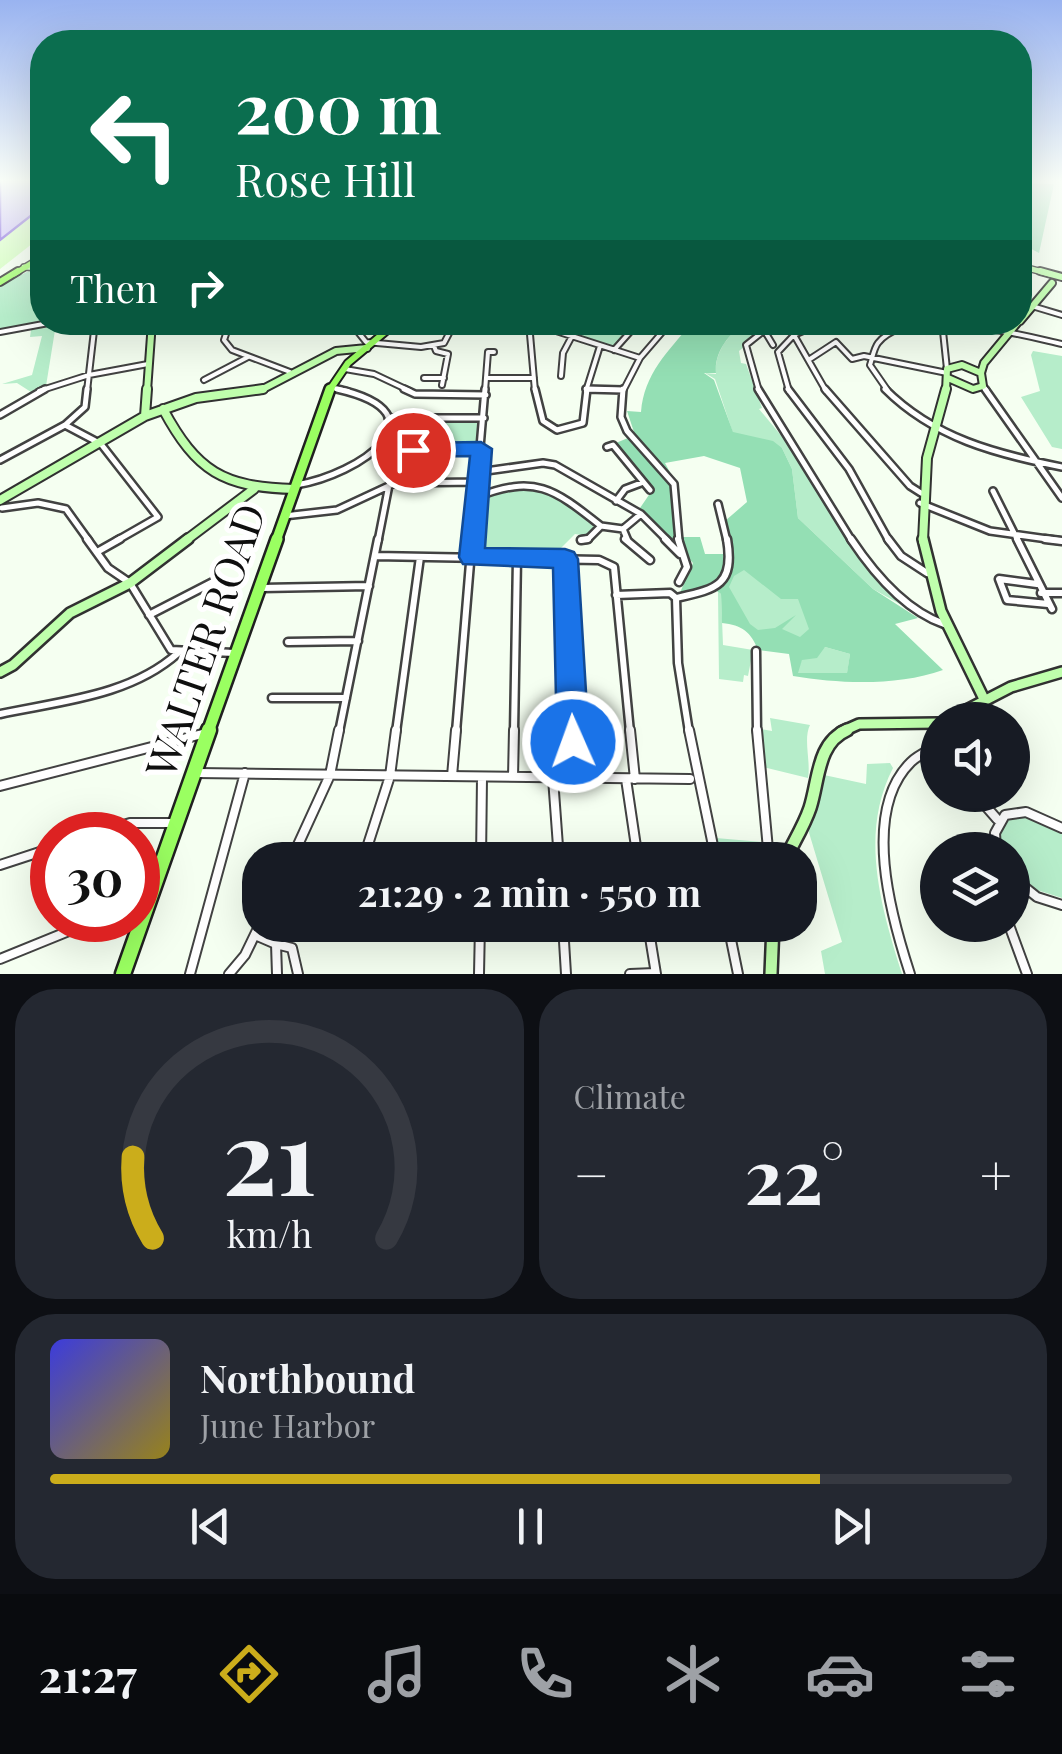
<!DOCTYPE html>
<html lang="en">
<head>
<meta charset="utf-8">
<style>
  body { margin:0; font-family:"Playfair Display",serif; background:#242831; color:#f1f3f6; height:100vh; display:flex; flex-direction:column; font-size:38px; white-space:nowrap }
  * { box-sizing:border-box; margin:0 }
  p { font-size:32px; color:#9ea1a6 }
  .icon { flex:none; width:55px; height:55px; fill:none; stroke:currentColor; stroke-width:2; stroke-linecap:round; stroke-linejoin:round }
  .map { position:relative; height:974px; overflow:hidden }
  .details { display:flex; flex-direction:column; gap:15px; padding:15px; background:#0d0f14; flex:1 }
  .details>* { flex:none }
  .guide { position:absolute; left:30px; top:30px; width:1002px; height:305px; border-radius:40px; box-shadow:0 10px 40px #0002; background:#0b6e4f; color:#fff; overflow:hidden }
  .tools { position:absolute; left:920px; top:702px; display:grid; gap:20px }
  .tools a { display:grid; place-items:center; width:110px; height:110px; border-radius:50%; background:#171b24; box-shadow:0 10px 40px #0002; font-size:50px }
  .speed { position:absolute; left:30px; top:812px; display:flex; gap:20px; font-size:50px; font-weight:700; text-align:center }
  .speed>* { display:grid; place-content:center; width:130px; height:130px; border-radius:50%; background:#171b24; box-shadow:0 10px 40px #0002; line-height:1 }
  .speed .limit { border:15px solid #d22; background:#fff; color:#111 }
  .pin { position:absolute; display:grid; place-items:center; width:85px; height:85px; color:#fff; margin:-42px; border:5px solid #fff; border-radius:50%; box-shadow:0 2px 10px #0007 }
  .me { position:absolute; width:110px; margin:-55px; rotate:358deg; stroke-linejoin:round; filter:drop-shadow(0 0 8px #0008) }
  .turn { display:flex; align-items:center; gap:35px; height:210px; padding:0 40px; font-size:45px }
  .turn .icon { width:130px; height:130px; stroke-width:2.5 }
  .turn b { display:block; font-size:70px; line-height:85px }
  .then { display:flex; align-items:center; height:95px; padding:0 40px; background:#0003; gap:20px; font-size:38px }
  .big { font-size:75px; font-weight:700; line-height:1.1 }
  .details .tile { flex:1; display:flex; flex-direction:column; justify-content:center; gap:15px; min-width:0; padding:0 35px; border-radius:40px; background:#242831 }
  .details .dial { align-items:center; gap:0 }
  .dial svg { height:260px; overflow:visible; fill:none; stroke:#363941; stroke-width:7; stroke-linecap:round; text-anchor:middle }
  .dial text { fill:#f1f3f6; stroke:none }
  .song { display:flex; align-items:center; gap:30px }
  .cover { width:120px; height:120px; border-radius:15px; background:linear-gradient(135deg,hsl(240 70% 55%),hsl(50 70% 35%)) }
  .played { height:10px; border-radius:5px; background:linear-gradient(90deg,#cbad1b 80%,#363941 80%) }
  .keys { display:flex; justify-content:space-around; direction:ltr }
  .heat { display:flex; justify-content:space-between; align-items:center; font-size:55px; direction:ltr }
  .details .tiles { flex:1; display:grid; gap:15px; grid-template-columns:1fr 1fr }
  .tile:last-child { grid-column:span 2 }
  .trip { position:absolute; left:242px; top:842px; width:575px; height:100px; border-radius:40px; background:#171b24; box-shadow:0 10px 40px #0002; font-weight:700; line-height:100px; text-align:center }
  .menu { display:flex; height:160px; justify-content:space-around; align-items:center; background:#090b0e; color:#9ea1a6 }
  .menu .icon { width:70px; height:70px }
  .menu .active { color:#cbad1b }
  .menu b { font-size:45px; color:#f1f3f6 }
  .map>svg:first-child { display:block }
  .green { fill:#b6edca }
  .forest { fill:#94dfb4; fill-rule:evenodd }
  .sand { fill:#d1ffb9 }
  .water { fill:#c3b1fb; stroke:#6032d8; stroke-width:2.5 }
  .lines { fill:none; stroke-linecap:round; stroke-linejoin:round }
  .street-far3-casing { stroke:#424242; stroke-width:8 }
  .street-far2-casing { stroke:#424242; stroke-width:10 }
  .street-far1-casing { stroke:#424242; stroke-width:11 }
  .street-casing { stroke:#424242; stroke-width:12 }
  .secondary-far4-casing { stroke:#313131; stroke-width:8 }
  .secondary-far3-casing { stroke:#313131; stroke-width:10 }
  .secondary-far2-casing { stroke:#313131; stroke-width:12 }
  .secondary-far1-casing { stroke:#313131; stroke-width:14 }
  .secondary-casing { stroke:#313131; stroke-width:16 }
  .primary-far4-casing { stroke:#202020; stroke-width:8 }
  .primary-far3-casing { stroke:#202020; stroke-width:10 }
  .primary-far2-casing { stroke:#202020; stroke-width:14 }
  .primary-far1-casing { stroke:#202020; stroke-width:16 }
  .primary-casing { stroke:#202020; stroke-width:19 }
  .street-far3 { stroke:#fff; stroke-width:4 }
  .street-far2 { stroke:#fff; stroke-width:5 }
  .street-far1 { stroke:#fff; stroke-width:6 }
  .street { stroke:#fff; stroke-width:8 }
  .secondary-far4 { stroke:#bfffac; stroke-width:5 }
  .secondary-far3 { stroke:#bfffac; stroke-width:6 }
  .secondary-far2 { stroke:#bfffac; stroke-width:8 }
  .secondary-far1 { stroke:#bfffac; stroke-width:9 }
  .secondary { stroke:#bfffac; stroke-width:11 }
  .primary-far4 { stroke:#9aff61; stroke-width:5 }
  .primary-far3 { stroke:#9aff61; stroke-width:6 }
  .primary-far2 { stroke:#9aff61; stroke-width:9 }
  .primary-far1 { stroke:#9aff61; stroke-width:11 }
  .primary { stroke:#9aff61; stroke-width:14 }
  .route { fill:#1a73e8; stroke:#114b97; stroke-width:2.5 }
  .labels { text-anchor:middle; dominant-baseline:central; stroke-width:10; stroke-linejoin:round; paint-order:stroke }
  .near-street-label { font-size:42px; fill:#0f0f0f; stroke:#fff }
</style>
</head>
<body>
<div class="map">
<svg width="1062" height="974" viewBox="0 0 1062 974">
  <rect width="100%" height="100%" fill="#f5fff1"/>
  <path class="green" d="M1020 183 1054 184 1039 253 1020 243Z
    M31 270H42V322L0 329V285Z
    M573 323H637L614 347 561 330Z
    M745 323H773L739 351 741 363 746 364 762 408 759 409 798 456 864 565 923 617 873 589 798 518 792 469 782 448 733 433 715 379 705 373 716 374C714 352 729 334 745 323Z
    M56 324 46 386 31 392 17 383 2 384 32 375 42 336 30 337 31 330Z
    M1033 351 1062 356V449L1052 447 1021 397 1040 391 1031 355Z
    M398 421H479L477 447 386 446 392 425Z
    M522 484 553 490 596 526 588 536 575 534 555 554 475 555 484 496Z
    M758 495 868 587 795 643 772 646 736 621 723 592Z
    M718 592 721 594 723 645 753 650 748 676 744 675 743 682 719 679Z
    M825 647 850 654 847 674 797 673 802 659Z
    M770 718 810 725C803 739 811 761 808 778L763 767 760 729 772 731Z
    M890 763 893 768C859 834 881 907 902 974H825L821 951 842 942 807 826 824 775 866 784 867 764Z
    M1015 816H1029L1062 832V898L1037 890 1013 869 1012 850H1002C998 835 999 822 1015 816Z
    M716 838 762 842 764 860H721Z"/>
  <path class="forest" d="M692 323H745C729 334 714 352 716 373H704L714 380 733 432 773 441 782 448 792 469 798 518 873 589 918 618 895 624 943 670C898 686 841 684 793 676L789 654 758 650C751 632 742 625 722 623L721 594 711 587 679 595 693 563 640 508 653 489 616 443 635 435 627 411 641 412C644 374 668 351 692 323ZM704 456 740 468 747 502 725 521 732 554H705L700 537H680L678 487 665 463ZM744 570 781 599H798L809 629 800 637 782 629 796 615 775 628 758 630 750 624 729 587 734 576ZM825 647 850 654 847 673H798L802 660 817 658Z"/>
  <path class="sand" d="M42 207V236L0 269V240Z"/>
  <path class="water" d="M0 180H42V207L0 240Z"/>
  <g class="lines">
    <defs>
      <path id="street-far3" d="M1032 306 1062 315
        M230 322 224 340 232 350 290 372
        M350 322 366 342 421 347 444 343 455 322
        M528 322 640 358
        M942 322 947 369
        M529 323 535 391
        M764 330 773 345
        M492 331 493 322
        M0 332 54 322
        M794 335 826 391
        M434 346 436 351 448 354 442 385
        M614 350 639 322
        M810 359 836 342 852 359 864 356 947 373
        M345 369 374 374 410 391
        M561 376 563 353 572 336
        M424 378H444
        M487 378H534
        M204 380 248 357
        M983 386 987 391
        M333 388 348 391
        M586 389 623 390
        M39 391 89 375 148 364
        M87 391 95 322
        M485 391 488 352H494
        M586 391 600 346
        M623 391 640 358 671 322
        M759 391 746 345 775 322
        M789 391 778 352 794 335 824 322
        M888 391 870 365C872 359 874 348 878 343 909 304 1021 335 1062 344"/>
      <path id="street-far2" d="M404 389 415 394 486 395
        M535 389 543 421 557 430 583 423 587 389
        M586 389 623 390
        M623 389 621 417 627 431 674 484 679 541
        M758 389 852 541
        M788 389 849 469 889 541
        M825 389 910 486 921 493
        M885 389C934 438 996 454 1062 467
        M985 389 1062 498
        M0 415 45 389
        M388 418H484
        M65 425 101 444 158 517 116 541
        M607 447 613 445 650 490
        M379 450 481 449
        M0 460 65 425 85 407 87 389
        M479 472 543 463 555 465 641 514 668 541
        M296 485C359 475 448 414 337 389
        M993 491 1018 541
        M477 497C536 474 554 489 601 526
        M616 501 625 489 641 483
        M920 503 990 531 1062 541
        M718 504 727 541
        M2 508 38 503 66 509 89 541
        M284 516 337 510 395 483 478 482
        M623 529 628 541
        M581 540 588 539 601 526 623 529 641 514
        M378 541 389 485
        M472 541 485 389"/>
      <path id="street-far1" d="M87 539 108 568 130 583 171 650 234 653
        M625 539 650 560
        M665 539 680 554
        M678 539 687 567 679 582
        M851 539C873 572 904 610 944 624
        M888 539 901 556 927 573
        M1017 539 1052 609
        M1045 539 1062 541
        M581 540 588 539
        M97 552 120 539
        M375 556 599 560 614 567 630 732
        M565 559 572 732
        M1037 584 999 579 1007 600 1048 604
        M262 588 369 586
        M1041 593H1062
        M616 595 670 593 676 598 678 663 689 732
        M676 598C716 589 735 586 727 539
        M149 615 215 581
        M288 642 358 641
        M756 651 757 732
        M272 698H346
        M0 714C61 701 130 696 178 653
        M339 732 378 539
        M396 732 420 557
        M456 732 472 539
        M514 732 517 558"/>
      <path id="street" d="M572 730 574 778
        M630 730 635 779
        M689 730 716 860
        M757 730 769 860
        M197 773 690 779
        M452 776 456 730
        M513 777 514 730
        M553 778 559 860
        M626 779 638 860
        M0 786 206 733
        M976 795 997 819
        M91 835 130 823H171
        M996 850 995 833 1005 815 1026 812 1062 828
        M291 860 330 775 339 730
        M363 860 390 776 396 730
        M481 860 482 778
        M0 865 52 848
        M1012 877 1037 897 1062 905
        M1012 900 1021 886
        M563 925 566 974
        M648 925 656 974
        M728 925 738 974
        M1009 925 1027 974
        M255 935 276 944 277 974
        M276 944 292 948 298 974
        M0 959 96 920
        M190 974 245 773
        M229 974 245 955 260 924
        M479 974 480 925
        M630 974 655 973
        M910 974C891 916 861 811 911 762 918 755 930 750 938 745"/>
      <path id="secondary-far4" d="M1020 266 1050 274
        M24 267 42 268"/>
      <path id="secondary-far3" d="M1040 271 1062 277
        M1020 321 1052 283
        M981 373 984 363 1018 322
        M147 391 152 322
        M250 391 261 390 336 351 367 348
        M946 391 947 369 962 365 981 373 983 386 973 389 948 378"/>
      <path id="secondary-far2" d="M163 409C197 472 223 487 294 489
        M145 416 147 389
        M0 500 145 416 196 398 263 389
        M185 541 254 489
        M923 541 927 458 946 389"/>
      <path id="secondary-far1" d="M923 539 941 611 984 699
        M0 672 13 665 70 613 130 583 188 539
        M947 720 1011 687 1062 672
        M841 732 859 724 938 723"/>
      <path id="secondary" d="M785 860C793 843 804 826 810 808 819 780 817 743 847 730
        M771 974 773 925"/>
      <path id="primary-far4" d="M14 274 42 257"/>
      <path id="primary-far3" d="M0 282 18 271
        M329 391 348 363 397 322"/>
      <path id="primary-far2" d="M276 541 330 389"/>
      <path id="primary-far1" d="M208 732 277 539"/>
      <path id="primary" d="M123 974 209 730"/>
    </defs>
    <use href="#street-far3" class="street-far3-casing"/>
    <use href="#street-far2" class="street-far2-casing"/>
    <use href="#street-far1" class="street-far1-casing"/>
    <use href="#street" class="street-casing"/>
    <use href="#secondary-far4" class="secondary-far4-casing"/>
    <use href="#secondary-far3" class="secondary-far3-casing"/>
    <use href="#secondary-far2" class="secondary-far2-casing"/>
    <use href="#secondary-far1" class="secondary-far1-casing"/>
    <use href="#secondary" class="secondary-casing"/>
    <use href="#primary-far4" class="primary-far4-casing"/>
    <use href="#primary-far3" class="primary-far3-casing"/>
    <use href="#primary-far2" class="primary-far2-casing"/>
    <use href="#primary-far1" class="primary-far1-casing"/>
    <use href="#primary" class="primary-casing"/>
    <use href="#street-far3" class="street-far3"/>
    <use href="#street-far2" class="street-far2"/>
    <use href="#street-far1" class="street-far1"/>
    <use href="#street" class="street"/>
    <use href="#secondary-far4" class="secondary-far4"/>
    <use href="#secondary-far3" class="secondary-far3"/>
    <use href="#secondary-far2" class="secondary-far2"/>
    <use href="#secondary-far1" class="secondary-far1"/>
    <use href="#secondary" class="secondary"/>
    <use href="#primary-far4" class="primary-far4"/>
    <use href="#primary-far3" class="primary-far3"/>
    <use href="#primary-far2" class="primary-far2"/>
    <use href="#primary-far1" class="primary-far1"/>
    <use href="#primary" class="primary"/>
  </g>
  <linearGradient id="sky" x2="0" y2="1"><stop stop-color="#99b3f0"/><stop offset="0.57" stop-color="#fafff9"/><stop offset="1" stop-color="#fafff9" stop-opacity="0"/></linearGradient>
  <rect width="1062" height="317" fill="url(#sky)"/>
  <path class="route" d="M481 442 492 449 485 548 565 549 574 552 578 559 589 742 584 752 573 757 562 752 557 742 553 568 463 564 459 557 470 456 413 457 402 450 413 443Z"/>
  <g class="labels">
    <g class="near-street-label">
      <text transform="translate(204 640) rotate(-71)">WALTER ROAD</text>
    </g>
  </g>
</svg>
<div class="tools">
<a><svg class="icon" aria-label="sound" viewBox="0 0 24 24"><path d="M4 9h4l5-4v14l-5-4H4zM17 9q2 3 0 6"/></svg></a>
<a><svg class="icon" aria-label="layers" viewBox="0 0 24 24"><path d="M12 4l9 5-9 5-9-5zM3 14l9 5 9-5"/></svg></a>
</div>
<div class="speed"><div class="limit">30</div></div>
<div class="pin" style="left:413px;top:450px;background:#d93025"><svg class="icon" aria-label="arrive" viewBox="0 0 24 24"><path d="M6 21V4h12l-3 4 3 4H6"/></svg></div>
<svg class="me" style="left:573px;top:742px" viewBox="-20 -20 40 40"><circle r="17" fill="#1a73e8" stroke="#fff" stroke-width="3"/><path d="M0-11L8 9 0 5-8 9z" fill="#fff"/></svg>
<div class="trip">21:29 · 2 min · 550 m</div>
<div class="guide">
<div class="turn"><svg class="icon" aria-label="left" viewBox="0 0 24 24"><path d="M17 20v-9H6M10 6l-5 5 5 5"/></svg><div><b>200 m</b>Rose Hill</div></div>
<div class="then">Then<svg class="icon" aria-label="right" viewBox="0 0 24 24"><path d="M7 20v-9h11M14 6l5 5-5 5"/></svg></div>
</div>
</div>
<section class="details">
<div class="tiles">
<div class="tile dial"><svg viewBox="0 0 100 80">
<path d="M14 69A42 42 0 1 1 86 69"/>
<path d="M14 69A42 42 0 0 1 8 44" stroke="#cbad1b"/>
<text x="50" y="56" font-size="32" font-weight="700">21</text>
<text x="50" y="72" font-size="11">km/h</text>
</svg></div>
<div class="tile"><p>Climate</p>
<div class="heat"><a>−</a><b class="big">22°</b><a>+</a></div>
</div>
<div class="tile">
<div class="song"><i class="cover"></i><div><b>Northbound</b><p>June Harbor</p></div></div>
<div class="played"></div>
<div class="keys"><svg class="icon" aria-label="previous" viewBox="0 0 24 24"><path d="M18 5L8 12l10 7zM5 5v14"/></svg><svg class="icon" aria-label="pause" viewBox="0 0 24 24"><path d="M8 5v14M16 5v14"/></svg><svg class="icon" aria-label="next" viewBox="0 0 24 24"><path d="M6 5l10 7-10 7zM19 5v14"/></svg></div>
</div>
</div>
</section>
<nav class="menu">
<b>21:27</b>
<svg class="icon active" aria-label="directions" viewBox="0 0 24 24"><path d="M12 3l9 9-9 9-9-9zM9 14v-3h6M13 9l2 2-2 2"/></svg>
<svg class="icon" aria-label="music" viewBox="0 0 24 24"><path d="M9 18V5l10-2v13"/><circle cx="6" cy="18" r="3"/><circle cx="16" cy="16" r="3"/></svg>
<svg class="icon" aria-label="phone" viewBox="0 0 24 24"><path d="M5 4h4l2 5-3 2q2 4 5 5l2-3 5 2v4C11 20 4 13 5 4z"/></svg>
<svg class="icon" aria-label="climate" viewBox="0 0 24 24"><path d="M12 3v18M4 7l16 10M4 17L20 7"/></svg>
<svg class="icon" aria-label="car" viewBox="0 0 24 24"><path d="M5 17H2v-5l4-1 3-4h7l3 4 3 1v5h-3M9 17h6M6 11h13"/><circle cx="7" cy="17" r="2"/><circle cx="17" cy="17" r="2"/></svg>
<svg class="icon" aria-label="filters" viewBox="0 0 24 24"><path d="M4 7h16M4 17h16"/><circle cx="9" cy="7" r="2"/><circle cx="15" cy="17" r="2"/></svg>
</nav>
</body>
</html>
